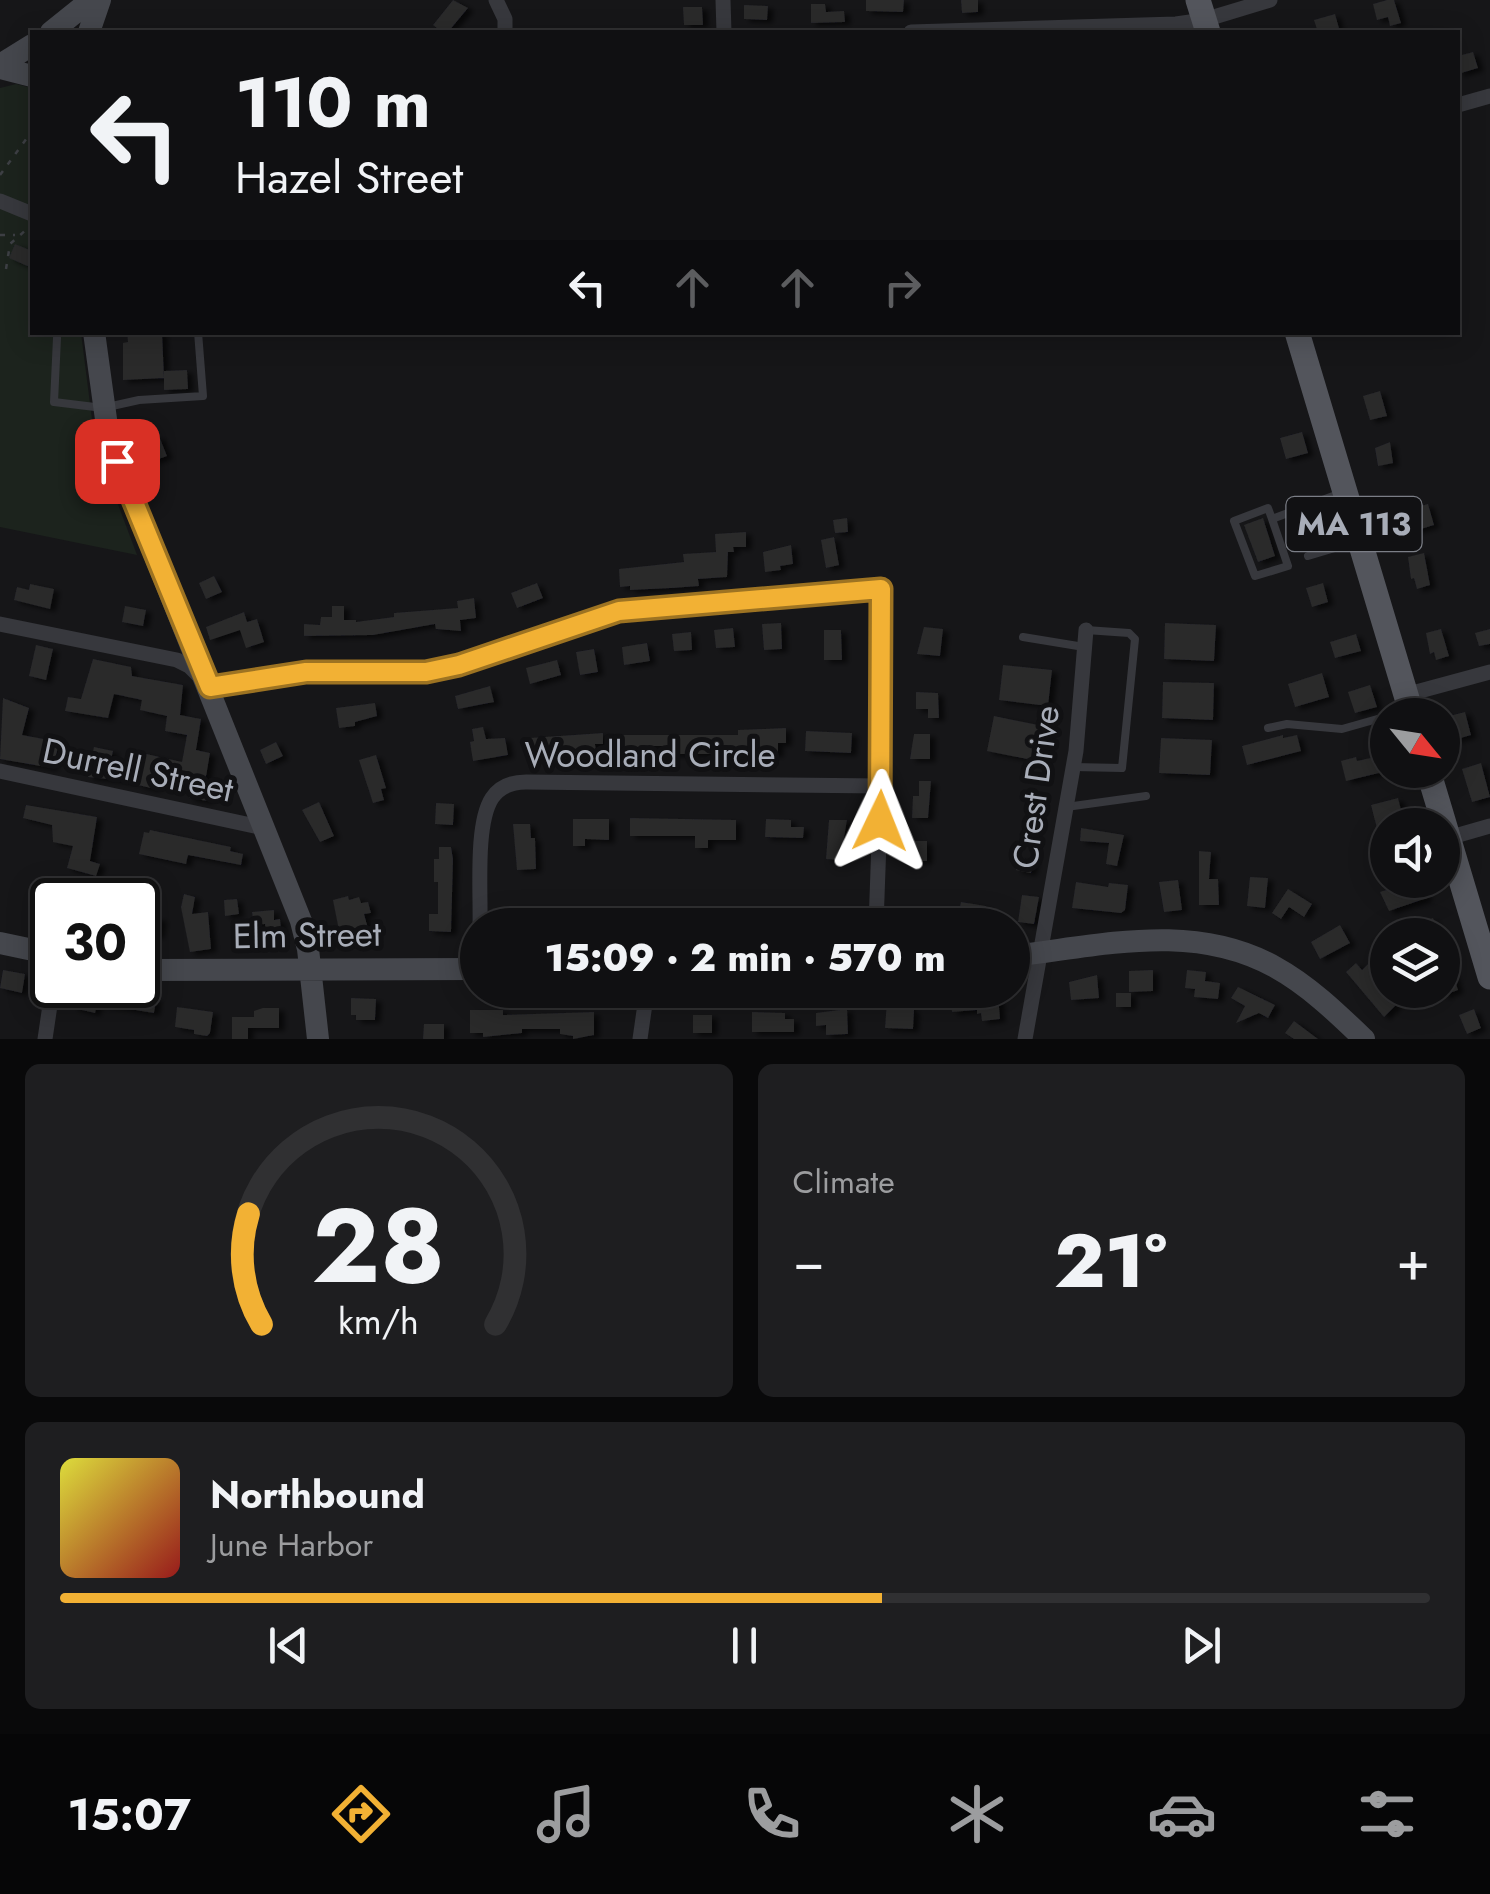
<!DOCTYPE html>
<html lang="en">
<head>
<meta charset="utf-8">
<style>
  body { margin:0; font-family:Jost,sans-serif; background:#1e1e20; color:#f1f3f6; height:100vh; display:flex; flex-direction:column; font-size:38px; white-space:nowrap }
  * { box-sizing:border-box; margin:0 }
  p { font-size:32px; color:#9c9d9f }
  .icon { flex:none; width:55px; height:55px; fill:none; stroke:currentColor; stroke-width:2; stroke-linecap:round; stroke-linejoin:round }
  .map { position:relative; height:1039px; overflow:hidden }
  .side { display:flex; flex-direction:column; gap:25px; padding:25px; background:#09090a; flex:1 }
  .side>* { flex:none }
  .banner { position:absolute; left:30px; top:30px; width:1430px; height:305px; border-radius:0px; box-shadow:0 5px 25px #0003,0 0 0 2px #303032; background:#101012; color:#f1f3f6; overflow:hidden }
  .needle { width:65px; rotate:120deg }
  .fabs { position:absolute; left:1370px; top:698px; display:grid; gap:20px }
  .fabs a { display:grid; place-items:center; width:90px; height:90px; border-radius:50%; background:#101012; box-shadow:0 5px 25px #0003,0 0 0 2px #303032; font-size:50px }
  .speed { position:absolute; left:30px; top:878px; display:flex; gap:20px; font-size:50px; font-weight:700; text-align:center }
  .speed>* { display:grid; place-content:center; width:130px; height:130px; border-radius:50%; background:#101012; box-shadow:0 5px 25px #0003,0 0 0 2px #303032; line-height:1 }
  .speed .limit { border:5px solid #111; border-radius:15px; background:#fff; color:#111 }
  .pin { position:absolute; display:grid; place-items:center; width:85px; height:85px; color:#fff; margin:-42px; border-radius:20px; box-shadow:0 5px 15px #0006 }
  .me { position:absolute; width:110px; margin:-55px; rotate:2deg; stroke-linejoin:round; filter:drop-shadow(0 0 8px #0008) }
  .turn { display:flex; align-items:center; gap:35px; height:210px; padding:0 40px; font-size:45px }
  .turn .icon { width:130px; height:130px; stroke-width:2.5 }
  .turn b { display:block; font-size:70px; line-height:85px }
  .lanes { display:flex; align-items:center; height:95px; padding:0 40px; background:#0003; justify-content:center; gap:50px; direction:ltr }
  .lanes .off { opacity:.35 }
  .big { font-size:75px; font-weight:800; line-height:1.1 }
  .side .widget { flex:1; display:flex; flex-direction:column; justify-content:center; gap:15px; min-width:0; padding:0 35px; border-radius:15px; background:#1e1e20 }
  .side .dial { align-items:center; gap:0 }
  .dial svg { height:260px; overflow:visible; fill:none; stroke:#303032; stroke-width:7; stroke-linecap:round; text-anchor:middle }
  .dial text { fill:#f1f3f6; stroke:none }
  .song { display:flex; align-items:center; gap:30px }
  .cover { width:120px; height:120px; border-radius:15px; background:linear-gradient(135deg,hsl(60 70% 55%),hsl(0 70% 35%)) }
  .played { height:10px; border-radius:5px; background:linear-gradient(90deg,#f2b134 60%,#303032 60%) }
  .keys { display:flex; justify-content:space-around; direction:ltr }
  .heat { display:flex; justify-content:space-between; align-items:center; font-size:55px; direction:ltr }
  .side .tiles { flex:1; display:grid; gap:25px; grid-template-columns:1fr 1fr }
  .widget:last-child { grid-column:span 2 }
  .trip { position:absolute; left:460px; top:908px; width:570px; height:100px; border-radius:50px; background:#101012; box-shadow:0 5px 25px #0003,0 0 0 2px #303032; font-weight:800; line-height:100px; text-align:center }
  .menu { display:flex; height:160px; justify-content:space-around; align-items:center; background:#060607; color:#9c9d9f }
  .menu .icon { width:70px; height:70px }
  .menu .active { color:#f2b134 }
  .menu b { font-size:45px; color:#f1f3f6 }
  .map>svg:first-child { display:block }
  .green { fill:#1c231d }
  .building { fill:#29292c; filter:url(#shadow) }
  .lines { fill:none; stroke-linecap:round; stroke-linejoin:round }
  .path { stroke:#3d3f44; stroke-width:2.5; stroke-dasharray:5 8; stroke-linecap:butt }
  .lane { stroke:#37383d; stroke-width:8 }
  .street { stroke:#37383d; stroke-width:15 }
  .secondary { stroke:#45474d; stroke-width:22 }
  .primary { stroke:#53555c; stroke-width:25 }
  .route-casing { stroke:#9d7322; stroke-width:25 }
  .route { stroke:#f2b134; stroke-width:18 }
  .labels { text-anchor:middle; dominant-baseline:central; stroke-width:10; stroke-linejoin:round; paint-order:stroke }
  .shield { fill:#111113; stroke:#7b7e86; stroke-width:2.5 }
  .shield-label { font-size:32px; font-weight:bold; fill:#a8adb8 }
  .street-label { font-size:35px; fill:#a8adb8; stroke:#111113 }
</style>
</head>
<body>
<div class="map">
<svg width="1490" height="1039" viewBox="0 0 1490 1039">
  <defs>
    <filter id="shadow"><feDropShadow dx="5.5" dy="3" stdDeviation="2.5" flood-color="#0009"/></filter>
  </defs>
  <rect width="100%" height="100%" fill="#161618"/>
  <path class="green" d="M16 84 32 88V332L81 333 95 443 137 555 0 527V88Z"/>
  <path class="building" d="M453 0 468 8 448 32H442L433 25Z
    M866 0H904L903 12 866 11Z
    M961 0H978V12L962 13Z
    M1387 0H1394L1401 23 1390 26 1388 17 1377 20 1373 4Z
    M811 4H825L826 12 844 11 845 22 811 23Z
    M744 5 768 6 767 20 744 19Z
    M683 7H702L703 25H684Z
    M1335 14 1340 32H1318L1314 20Z
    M1473 52 1478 68 1458 74V56Z
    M15 244 32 251V268L9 258Z
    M127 332H162L164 378 123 380V343L128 342Z
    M187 370 188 389 164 390V371Z
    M1380 391 1387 416 1370 420 1363 396Z
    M1302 432 1308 453 1286 459 1280 438Z
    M159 436 167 456 151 462 143 442Z
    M1390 442 1393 463 1378 466 1375 448Z
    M1407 504 1409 509 1428 504 1434 525 1401 535 1393 508Z
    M847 518 848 532 835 533 833 520Z
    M1263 518 1275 556 1258 562 1244 525Z
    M1316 520 1321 535 1296 541 1292 527Z
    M746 532V547H733L734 552H728L727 577 698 579 699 586 672 588 630 590V586L620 587 619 569 684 562 683 554 716 552 715 534Z
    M834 537 839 565 826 568 821 540Z
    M791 545 793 564 780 566 781 570 765 572 763 552Z
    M1424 553 1430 585 1417 589 1414 578 1411 579 1408 557Z
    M214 576 222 592 206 599 199 583Z
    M537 583 543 598 517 608 511 593Z
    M1323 583 1328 602 1312 607 1306 588Z
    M30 584 54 589 50 609 14 600 17 587 29 590Z
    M474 598 476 618 460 620 461 631 436 629 435 624 373 635 304 636V624L320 625 321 617H332V606H344V620H356V622L394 617V613L458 608 457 601Z
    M125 606 146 610 143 626 122 622Z
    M244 612 247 622 257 619 264 642 246 648 240 630 210 640 206 627Z
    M781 623 782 649 764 650 762 624Z
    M1165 623 1216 625 1214 661 1164 659Z
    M924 627 943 629 940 656 917 654Z
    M733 628 735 647 716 648 714 630Z
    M1441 629 1449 656 1436 660 1434 652 1430 654 1426 633Z
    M1490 629V644L1479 646 1475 633Z
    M824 630H841L842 660H824Z
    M691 632 692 650 674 651 672 634Z
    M1356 634 1361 651 1335 658 1330 642Z
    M647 643 650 661 624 665 622 647Z
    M36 645 53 649 46 680 29 676Z
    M594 649 598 672 580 675 576 652Z
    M93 659 131 667 132 676 183 685 180 715 201 719 196 750 210 753 205 782 211 783 208 801 189 798 190 791 185 789 156 785 155 789 138 785V782L88 777 94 747 113 751 110 764 138 769 142 753 182 762 187 735 165 731 167 716 140 710 142 700 114 694 108 718 65 711 68 697 81 699Z
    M557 660 561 675 530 684 526 668Z
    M1003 665 1052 670 1048 706 999 700Z
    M1322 673 1329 697 1295 707 1288 684Z
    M1163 682 1214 683 1213 720 1162 718Z
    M1370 685 1377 707 1355 713 1348 692Z
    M490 686 494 702 458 709 455 696Z
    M916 692 938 693 939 718H928V709H916Z
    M3 698 29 708 22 735 60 742 52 768 0 759Z
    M375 703 377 716 355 722V726L339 728 336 708Z
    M1465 712 1471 735 1454 740 1445 717Z
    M994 716 1043 726 1037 761 987 751Z
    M483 727 486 739 505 738 508 755 473 761 470 742 474 741 472 729Z
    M786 728V743H778V754H665V746H642L643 753H622V735H738V730Z
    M806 731 852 733 851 753 805 751Z
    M603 733V744H595L596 751 549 749V755H527L530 738Z
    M914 734H930V759H910Z
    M1283 735V738L1297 735 1301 751 1247 765 1242 746Z
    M1161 738 1212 740 1210 775 1159 773Z
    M276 742 283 756 266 764 260 750Z
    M376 755 386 788 381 789 384 800 373 803 359 760Z
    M1356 757 1357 761 1375 757 1379 773 1346 781 1341 761Z
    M1481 763 1490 797 1472 802 1462 769Z
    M919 781H931L928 818H912L913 796H919Z
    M1398 798 1402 814 1388 818V856H1384L1371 805Z
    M319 802 334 836 320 842 302 810Z
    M436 803 454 804 453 825 435 824Z
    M26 805 97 817 90 861 100 864 96 876 67 868 73 846 53 842 52 825 23 818Z
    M630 818 736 820V840H708V848H695V836H630Z
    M573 819H609V840L585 839V846H573Z
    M766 819 791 820V827H804L803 838 765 837Z
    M829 820H847L840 860 826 859Z
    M513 824H530L531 838H535L536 869 517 870Z
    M1081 828 1124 835 1117 866 1106 864 1109 843 1080 841Z
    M150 830 231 847 230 851 243 854 241 865 188 855 186 864 139 854 144 832 149 833Z
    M908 841H927V861H912Z
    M439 847H451L453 859 451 932 429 931V914H438V882H434V859H439Z
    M1199 851 1211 852 1209 879H1218L1219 905H1199Z
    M1018 858 1034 860 1031 873 1016 870Z
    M1250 877 1268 878 1265 908 1247 906Z
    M1178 880 1182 910 1164 912 1159 882Z
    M1417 880H1421L1427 898 1389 911 1380 892Z
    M1076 882 1108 887 1109 883 1128 885 1125 910 1121 913 1072 908Z
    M1288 889 1312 904 1304 917 1289 907 1281 919 1272 913Z
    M37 891 54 895 46 928 30 924Z
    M184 894 195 897 192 914 208 912 211 949 190 952 181 907Z
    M1022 895 1039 897 1034 924 1018 922Z
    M348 896 349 900 359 897 361 903 368 902 371 913 364 914 369 932 340 935 333 900Z
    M237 899 239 914 225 916 224 900Z
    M961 902 986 906 982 925H956Z
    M274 910V920L280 919 282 940 267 942 265 924 254 925 252 912Z
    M138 914 162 919 158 936 138 931Z
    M918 914 951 919 950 925H916Z
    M1433 918 1439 935H1422L1418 923Z
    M1340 925 1350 943 1320 959 1311 942Z
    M1444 949 1458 990 1442 996V950Z
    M1356 963 1362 970 1369 963 1378 972 1375 975 1380 980 1377 983 1397 1004 1384 1017 1346 972Z
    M3 970 25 974 22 993 0 988Z
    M1153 970V991L1129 992V971Z
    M1187 970 1206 972 1205 981 1220 983 1218 999 1194 997 1195 989 1185 988Z
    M1097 975 1099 998 1071 1000 1069 982Z
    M78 985H96L95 989 156 999 154 1013 97 1004 95 1013 73 1008Z
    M1238 987 1275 1005 1268 1018 1259 1013 1236 1023 1245 1006 1231 998Z
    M1116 993H1131V1007H1116Z
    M998 994 1000 1019 982 1021 981 1013 977 1014V1010L952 1012 951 998Z
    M351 998 376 999 375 1020H356V1015H351Z
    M891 1000 911 1002 910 1010H914L913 1029 885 1028 887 1002Z
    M177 1007 213 1012 210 1033 207 1036 194 1034V1030L175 1027Z
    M263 1008H279V1028H248V1039H232V1017H254V1011Z
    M847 1009 848 1034 826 1035V1025L816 1026V1013Z
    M1474 1009 1481 1028 1467 1034 1459 1015Z
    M470 1010H503V1015L594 1012V1035L573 1039V1036L560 1034V1029H522V1033L483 1037V1033H470Z
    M752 1012 785 1013V1019H794V1032H752Z
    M693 1015H712V1033H693Z
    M1294 1021 1318 1039H1294L1285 1033Z
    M424 1024H444V1039H423Z"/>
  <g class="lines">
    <path class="path" d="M0 175 32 131
      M0 235H15
      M6 269 10 244 27 229"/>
    <path class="lane" d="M57 338 54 402 103 408 139 400 203 396 198 332
      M1331 497 1346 544
      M1272 519 1268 508 1234 521 1255 576 1288 566 1272 519 1341 493
      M1308 556 1355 542
      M1023 637 1084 647
      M1268 728 1287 724 1342 729 1388 716
      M1073 767 1122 768 1135 639 1129 633 1086 630
      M1066 807 1146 796"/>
    <path class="street" d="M496 0 505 19V32
      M723 0 724 32
      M911 32 1176 24 1204 20 1270 0
      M1458 105 1490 96
      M0 201 32 214
      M0 624 177 660 189 666 210 687 305 673H425L459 665 619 611 881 589V786L876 925
      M1405 695 1490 672
      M0 771 264 828
      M1448 838 1490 826
      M480 925C481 893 475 824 492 798 500 786 512 782 526 782L881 786
      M45 1039 53 985
      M640 1039 647 990
      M1025 1039 1076 751 1086 630"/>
    <path class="secondary" d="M51 32 91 0
      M89 32 100 0
      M0 65 32 45
      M0 68 32 76
      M94 332 109 441 301 921 308 949 318 1039
      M0 943 52 954
      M1012 956C1101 946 1192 921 1275 967 1308 985 1337 1013 1364 1039
      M138 970 478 969"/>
    <path class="primary" d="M1198 0 1208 32
      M1297 332 1412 715
      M1428 770 1490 977"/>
  </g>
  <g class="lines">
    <defs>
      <path id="route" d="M117 461 210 687 306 672H426L459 665 619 611 881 589 880 821"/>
    </defs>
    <use href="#route" class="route-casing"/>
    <use href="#route" class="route"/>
  </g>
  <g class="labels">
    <rect class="shield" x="1286.5" y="497" width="135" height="54" rx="8"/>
    <g class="shield-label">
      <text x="1354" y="524">MA 113</text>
    </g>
    <g class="street-label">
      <text x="650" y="755">Woodland Circle</text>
      <text transform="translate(138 770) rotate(12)">Durrell Street</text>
      <text transform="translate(1036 787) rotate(-82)">Crest Drive</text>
      <text transform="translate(307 935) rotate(-1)">Elm Street</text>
    </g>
  </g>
</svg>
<div class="fabs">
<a><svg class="needle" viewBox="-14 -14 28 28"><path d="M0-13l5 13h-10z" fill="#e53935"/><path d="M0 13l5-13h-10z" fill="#9c9d9f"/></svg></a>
<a><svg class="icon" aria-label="sound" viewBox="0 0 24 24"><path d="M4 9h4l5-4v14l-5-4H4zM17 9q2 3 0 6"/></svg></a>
<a><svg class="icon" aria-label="layers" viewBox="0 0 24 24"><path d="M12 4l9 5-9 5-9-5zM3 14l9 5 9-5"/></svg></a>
</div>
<div class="speed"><div class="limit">30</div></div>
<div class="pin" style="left:117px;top:461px;background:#d93025"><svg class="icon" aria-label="arrive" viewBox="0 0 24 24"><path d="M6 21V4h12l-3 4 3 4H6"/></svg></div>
<svg class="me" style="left:880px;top:821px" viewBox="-20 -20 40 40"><path d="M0-17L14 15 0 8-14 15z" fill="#f2b134" stroke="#fff" stroke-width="4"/></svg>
<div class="trip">15:09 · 2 min · 570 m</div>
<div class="banner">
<div class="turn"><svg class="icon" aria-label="left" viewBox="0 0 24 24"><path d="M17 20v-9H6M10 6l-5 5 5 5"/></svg><div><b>110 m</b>Hazel Street</div></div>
<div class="lanes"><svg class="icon" aria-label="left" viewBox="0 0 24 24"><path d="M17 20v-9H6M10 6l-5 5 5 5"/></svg><svg class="icon off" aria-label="ahead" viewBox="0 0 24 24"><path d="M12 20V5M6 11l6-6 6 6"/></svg><svg class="icon off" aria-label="ahead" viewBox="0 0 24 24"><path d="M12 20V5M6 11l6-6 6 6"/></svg><svg class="icon off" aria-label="right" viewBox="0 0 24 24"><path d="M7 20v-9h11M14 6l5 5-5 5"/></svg></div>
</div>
</div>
<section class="side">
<div class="tiles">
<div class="widget dial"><svg viewBox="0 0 100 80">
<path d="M14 69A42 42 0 1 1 86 69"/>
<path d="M14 69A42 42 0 0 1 10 35" stroke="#f2b134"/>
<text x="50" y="56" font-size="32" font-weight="700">28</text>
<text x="50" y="72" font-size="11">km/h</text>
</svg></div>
<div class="widget"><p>Climate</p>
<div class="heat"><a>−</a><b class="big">21°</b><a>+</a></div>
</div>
<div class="widget">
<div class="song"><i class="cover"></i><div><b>Northbound</b><p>June Harbor</p></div></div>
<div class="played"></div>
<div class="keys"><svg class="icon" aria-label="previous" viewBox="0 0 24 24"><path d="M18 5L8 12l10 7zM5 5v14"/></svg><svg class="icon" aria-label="pause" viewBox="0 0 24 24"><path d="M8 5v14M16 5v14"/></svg><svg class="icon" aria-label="next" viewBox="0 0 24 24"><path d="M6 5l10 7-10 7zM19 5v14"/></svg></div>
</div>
</div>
</section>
<nav class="menu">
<b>15:07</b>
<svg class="icon active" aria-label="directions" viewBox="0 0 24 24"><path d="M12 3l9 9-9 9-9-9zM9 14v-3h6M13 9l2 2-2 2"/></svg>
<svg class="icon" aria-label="music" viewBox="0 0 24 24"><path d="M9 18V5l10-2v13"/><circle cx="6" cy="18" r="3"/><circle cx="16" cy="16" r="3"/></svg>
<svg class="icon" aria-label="phone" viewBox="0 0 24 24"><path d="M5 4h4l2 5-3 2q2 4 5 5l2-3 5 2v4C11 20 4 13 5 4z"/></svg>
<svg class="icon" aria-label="climate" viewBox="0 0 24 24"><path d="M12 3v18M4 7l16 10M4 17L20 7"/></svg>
<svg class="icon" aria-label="car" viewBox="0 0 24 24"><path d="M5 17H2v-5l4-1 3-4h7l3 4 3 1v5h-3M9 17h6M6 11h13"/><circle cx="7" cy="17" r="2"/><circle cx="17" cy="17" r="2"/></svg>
<svg class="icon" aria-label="filters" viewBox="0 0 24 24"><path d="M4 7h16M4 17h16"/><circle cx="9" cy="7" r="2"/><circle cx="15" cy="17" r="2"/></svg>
</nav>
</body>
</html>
